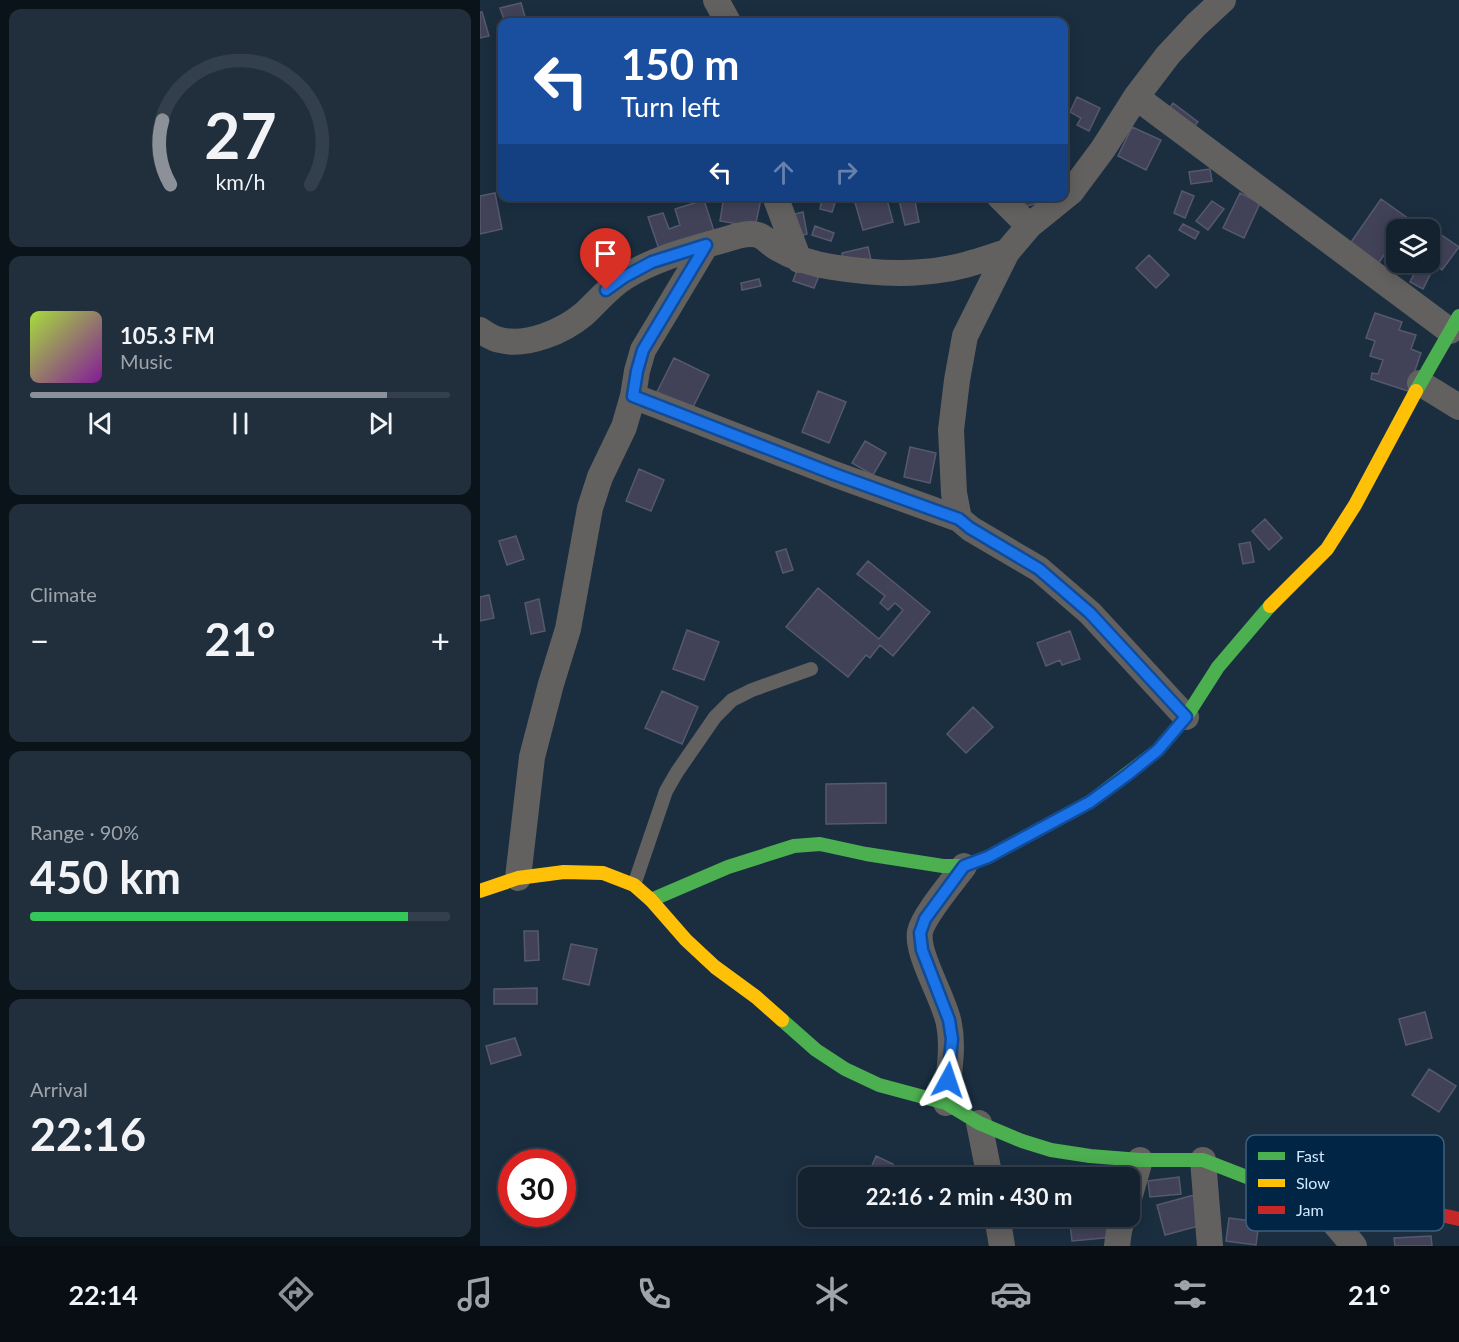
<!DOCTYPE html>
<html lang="en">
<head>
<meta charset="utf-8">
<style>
  body { margin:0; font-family:Lato,sans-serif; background:#212f3c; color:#f1f3f6; height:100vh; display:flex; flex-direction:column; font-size:22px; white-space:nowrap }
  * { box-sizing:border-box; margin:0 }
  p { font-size:20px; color:#9da4ab }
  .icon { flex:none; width:33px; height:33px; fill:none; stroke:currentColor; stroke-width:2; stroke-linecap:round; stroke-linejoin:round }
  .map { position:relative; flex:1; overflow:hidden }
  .details { display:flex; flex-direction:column; gap:9px; padding:9px; background:#0b131a; width:480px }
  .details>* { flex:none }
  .top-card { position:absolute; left:18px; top:18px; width:570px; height:183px; border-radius:12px; box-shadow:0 3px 15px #0003,0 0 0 2px #333f4c; background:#1a4fa0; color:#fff; overflow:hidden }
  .buttons { position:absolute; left:906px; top:219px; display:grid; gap:12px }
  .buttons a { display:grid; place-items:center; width:54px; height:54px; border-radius:12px; background:#142230; box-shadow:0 3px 15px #0003,0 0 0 2px #333f4c; font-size:30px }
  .speed { position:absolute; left:18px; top:1149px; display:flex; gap:12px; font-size:30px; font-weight:700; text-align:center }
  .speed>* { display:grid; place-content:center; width:78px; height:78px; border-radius:50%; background:#142230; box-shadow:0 3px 15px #0003,0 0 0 2px #333f4c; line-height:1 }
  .speed .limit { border:9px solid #d22; background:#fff; color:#111 }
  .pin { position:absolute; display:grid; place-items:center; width:51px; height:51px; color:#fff; margin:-62px -26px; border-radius:50% 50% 50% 0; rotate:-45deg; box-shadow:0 0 6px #0007 }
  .pin .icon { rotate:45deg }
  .me { position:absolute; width:66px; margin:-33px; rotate:5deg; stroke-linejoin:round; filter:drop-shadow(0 0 4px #0008) }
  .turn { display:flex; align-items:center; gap:21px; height:126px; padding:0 24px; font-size:27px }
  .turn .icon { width:78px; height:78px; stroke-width:2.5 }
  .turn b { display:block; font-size:42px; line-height:51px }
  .lanes { display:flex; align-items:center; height:57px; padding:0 24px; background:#0003; justify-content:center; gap:30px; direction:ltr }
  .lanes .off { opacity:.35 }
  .big { font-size:45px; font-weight:700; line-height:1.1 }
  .details .card { flex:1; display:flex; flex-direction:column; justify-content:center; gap:9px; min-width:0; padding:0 21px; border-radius:12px; background:#212f3c }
  .details .dial { align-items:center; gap:0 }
  .dial svg { height:156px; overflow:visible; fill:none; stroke:#333f4c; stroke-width:7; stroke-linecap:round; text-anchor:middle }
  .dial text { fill:#f1f3f6; stroke:none }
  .song { display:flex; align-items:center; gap:18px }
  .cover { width:72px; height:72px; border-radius:9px; background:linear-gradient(135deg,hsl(80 70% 55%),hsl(290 70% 35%)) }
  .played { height:6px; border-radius:3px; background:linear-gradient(90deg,#8c9099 85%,#333f4c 85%) }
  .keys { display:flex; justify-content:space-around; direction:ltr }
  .heat { display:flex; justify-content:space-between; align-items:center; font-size:33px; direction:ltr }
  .charge { height:9px; border-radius:4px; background:linear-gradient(90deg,#34c759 90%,#333f4c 0) }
  .trip { position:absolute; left:318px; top:1167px; width:342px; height:60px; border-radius:12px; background:#142230; box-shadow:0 3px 15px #0003,0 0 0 2px #333f4c; font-weight:700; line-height:60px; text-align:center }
  .tab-bar { display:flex; height:96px; justify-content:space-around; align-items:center; background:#080e13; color:#9da4ab }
  .tab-bar .icon { width:42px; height:42px }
  .tab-bar .current { color:#8c9099 }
  .tab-bar b { font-size:27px; color:#f1f3f6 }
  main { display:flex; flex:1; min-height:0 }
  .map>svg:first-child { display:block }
  .building { fill:#414158; stroke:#56596d; stroke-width:1.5 }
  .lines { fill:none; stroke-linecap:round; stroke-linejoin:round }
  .lane { stroke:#63615f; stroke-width:14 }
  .street { stroke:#63615f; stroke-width:26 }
  .fast { stroke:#4caf50; stroke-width:14 }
  .slow { stroke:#ffc107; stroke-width:14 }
  .jam { stroke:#c62828; stroke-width:14 }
  .route-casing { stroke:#114b97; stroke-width:15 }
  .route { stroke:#1a73e8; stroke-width:10 }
  .key { fill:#002545; stroke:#3f607c; stroke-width:1.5 }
  .key-label { font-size:16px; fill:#d3e8fd }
</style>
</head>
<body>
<main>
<section class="details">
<div class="card dial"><svg viewBox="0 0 100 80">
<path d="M14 69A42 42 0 1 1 86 69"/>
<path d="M14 69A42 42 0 0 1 10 36" stroke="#8c9099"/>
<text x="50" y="56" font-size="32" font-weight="700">27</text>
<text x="50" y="72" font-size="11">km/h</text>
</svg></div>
<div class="card">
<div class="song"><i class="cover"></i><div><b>105.3 FM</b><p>Music</p></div></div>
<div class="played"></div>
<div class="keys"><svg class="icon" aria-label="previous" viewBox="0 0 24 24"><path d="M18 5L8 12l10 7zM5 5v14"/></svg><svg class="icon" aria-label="pause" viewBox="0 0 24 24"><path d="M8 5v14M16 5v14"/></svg><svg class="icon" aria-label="next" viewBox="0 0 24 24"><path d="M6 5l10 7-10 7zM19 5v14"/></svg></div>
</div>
<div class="card"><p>Climate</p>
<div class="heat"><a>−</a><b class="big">21°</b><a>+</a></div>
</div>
<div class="card"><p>Range · 90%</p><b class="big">450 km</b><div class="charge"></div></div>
<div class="card"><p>Arrival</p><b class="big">22:16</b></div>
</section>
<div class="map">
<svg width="979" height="1246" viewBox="0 0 979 1246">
  <rect width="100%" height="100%" fill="#1a2e40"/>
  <path class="building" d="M41 3 46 20 36 22H25L20 8Z
    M0 12H2L9 36 0 38Z
    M597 97 620 108 609 131 597 125 601 118 590 112Z
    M693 103 718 122 709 133 685 114Z
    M652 127 681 140 666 170 638 156Z
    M730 169 732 181 711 184 709 172Z
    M702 191 714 196 705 218 694 213Z
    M15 193 22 229 0 234V196Z
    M760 193 780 203 764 238 743 228Z
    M244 196H267L281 199 275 227 240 221Z
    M381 196H406L413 222 383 230 374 199Z
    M418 196H434L439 222 425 225Z
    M528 196H559L562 202 536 209Z
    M342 199 355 203 352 212 340 209Z
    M901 199 929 219 922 230H916V237L898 264 869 245Z
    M224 200 235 234 180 252 168 217 183 213 189 229 200 225 195 209Z
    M732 201 744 209 728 230 716 221Z
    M323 212 327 234 320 236 315 214Z
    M703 224 719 232 715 239 699 230Z
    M335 226 354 233 351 241 332 235Z
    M957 232 979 247 962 270 950 260V243Z
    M388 247 391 260 365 266 362 253Z
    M669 255 689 275 676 288 656 268Z
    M320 262 341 271 334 288 313 281Z
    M939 264 952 271 943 289 930 282Z
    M279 279 281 286 262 290 261 283Z
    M895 313 922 322 919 330 936 335 931 349 941 353 928 391 891 379 892 373 898 374 903 360 890 356 895 341 886 338Z
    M194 358 229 375 212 409 177 392Z
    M338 391 366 402 349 443 322 432Z
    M385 441 406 453 393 475 372 463Z
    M430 447 456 453 450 483 424 477Z
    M159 469 184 480 171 511 146 501Z
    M785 519 802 538 789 550 772 531Z
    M36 536 44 559 27 565 19 541Z
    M770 542 774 562 763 564 759 544Z
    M306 549 313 570 303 573 296 552Z
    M388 561 450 612 413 656 400 645 390 658 386 655 368 677 306 627 338 588 399 639 423 610 415 603 408 610 400 603 405 596 377 574Z
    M9 595 14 618 0 621V597Z
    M59 599 65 631 51 634 45 603Z
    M207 630 239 642 224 680 193 669Z
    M590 631 600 659 582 665 580 660 566 666 557 643Z
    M182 691 218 707 202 744 165 728Z
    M493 707 513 727 486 753 467 734Z
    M406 783V823L346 824V784Z
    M44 931H58L59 960 45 961Z
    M91 944 117 949 109 985 83 979Z
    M57 988V1004H14V989Z
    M945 1012 952 1038 926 1045 919 1019Z
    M35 1038 41 1055 11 1064 6 1046Z
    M949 1069 976 1086 959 1112 932 1095Z
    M396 1156 413 1164 407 1176 391 1168Z
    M699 1177 701 1194 670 1197 668 1181Z
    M718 1194 726 1224 685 1235 677 1205Z
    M589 1216H633L635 1237 592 1241Z
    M749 1218 779 1222 776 1245 746 1241Z
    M951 1236 952 1246H915L914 1238Z"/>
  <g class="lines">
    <path class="lane" d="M154 885 186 791 197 772 235 717 252 700 272 690 331 669"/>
    <path class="street" d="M236 0 248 22
      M656 97 970 331
      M295 196 319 260
      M519 196 549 226
      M0 330C6 334 13 339 20 340 47 347 84 331 104 314 118 301 129 287 145 277 175 258 212 249 247 239 256 236 269 232 278 235 285 237 290 244 297 248 314 258 332 264 352 267 389 273 428 276 466 269 486 266 507 258 527 252
      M940 383 979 407
      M153 396 354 474 479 519
      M706 717 610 613 559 569 491 529 479 519 474 493 471 430 477 380 485 336 527 252 549 226 591 192 623 149 656 97 688 55 716 25 743 0
      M38 878 52 757 71 684 88 629 110 508 120 477 144 427 153 396 157 371 163 350 226 245
      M466 1103C468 1077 474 1049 469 1024 465 1000 436 954 440 932 443 916 473 881 484 866
      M499 1123 510 1178
      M723 1160 730 1246
      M829 1193 874 1246
      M650 1195 660 1160
      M517 1216 522 1246
      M637 1246 639 1231 643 1216"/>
    <path class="fast" d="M936 391 979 316
      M171 900 248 867 314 846 340 844 386 854 463 866H484L508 857 610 802 678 750 706 717 738 667 790 606
      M302 1020 336 1050 365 1069 399 1085 466 1103 499 1123 542 1141 571 1150 610 1156 660 1160H723L798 1189 826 1193"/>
    <path class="slow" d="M790 606 847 549 875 505 936 391
      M0 891 38 878 84 872 123 873 154 885 171 900 206 940 235 967 276 997 302 1020"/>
    <path class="jam" d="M826 1193 920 1206 979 1219"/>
  </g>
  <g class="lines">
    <defs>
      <path id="route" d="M126 290 144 277 172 262 226 245 163 350 157 371 153 396 354 474 479 519 490 528 559 569 610 613 706 717 678 750 647 775 610 802 508 857 484 866 445 919 440 933 442 950 469 1020 472 1039 468 1080"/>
    </defs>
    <use href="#route" class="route-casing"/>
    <use href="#route" class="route"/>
  </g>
  <rect x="766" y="1135" width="198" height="96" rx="9" class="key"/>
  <rect x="778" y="1152" width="27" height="8" fill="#4caf50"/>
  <rect x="778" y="1179" width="27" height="8" fill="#ffc107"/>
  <rect x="778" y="1206" width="27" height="8" fill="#c62828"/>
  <g class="key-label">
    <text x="816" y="1162">Fast</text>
    <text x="816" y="1189">Slow</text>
    <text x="816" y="1216">Jam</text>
  </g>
</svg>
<div class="buttons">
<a><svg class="icon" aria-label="layers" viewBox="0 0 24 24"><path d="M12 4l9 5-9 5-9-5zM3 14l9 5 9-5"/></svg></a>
</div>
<div class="speed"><div class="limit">30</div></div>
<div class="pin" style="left:126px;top:290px;background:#d93025"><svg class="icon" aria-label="arrive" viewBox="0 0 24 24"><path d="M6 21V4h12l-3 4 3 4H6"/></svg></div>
<svg class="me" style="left:468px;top:1080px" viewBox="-20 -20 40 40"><path d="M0-17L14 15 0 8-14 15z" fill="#1a73e8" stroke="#fff" stroke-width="4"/></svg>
<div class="trip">22:16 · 2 min · 430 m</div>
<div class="top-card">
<div class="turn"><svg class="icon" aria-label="left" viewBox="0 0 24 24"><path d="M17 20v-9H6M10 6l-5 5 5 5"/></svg><div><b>150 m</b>Turn left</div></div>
<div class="lanes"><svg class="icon" aria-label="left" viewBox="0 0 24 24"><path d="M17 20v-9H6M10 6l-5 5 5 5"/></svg><svg class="icon off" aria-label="ahead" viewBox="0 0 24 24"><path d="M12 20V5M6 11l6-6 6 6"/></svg><svg class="icon off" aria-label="right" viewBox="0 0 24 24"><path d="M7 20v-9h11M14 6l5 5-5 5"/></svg></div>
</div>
</div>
</main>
<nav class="tab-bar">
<b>22:14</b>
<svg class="icon current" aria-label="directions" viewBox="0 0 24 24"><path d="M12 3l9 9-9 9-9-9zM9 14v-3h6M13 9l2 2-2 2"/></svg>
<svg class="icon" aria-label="music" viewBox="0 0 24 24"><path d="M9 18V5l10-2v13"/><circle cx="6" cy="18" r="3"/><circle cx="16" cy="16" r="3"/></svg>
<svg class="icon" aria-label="phone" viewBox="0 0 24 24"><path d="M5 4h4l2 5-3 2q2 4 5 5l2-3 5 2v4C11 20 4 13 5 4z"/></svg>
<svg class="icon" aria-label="climate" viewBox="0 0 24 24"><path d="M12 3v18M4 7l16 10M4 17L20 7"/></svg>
<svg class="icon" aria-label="car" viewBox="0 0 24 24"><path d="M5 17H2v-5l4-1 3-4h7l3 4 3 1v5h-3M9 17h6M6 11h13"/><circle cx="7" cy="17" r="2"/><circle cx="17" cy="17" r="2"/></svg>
<svg class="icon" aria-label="filters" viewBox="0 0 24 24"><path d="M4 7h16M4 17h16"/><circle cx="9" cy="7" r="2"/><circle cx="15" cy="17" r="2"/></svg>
<b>21°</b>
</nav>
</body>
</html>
